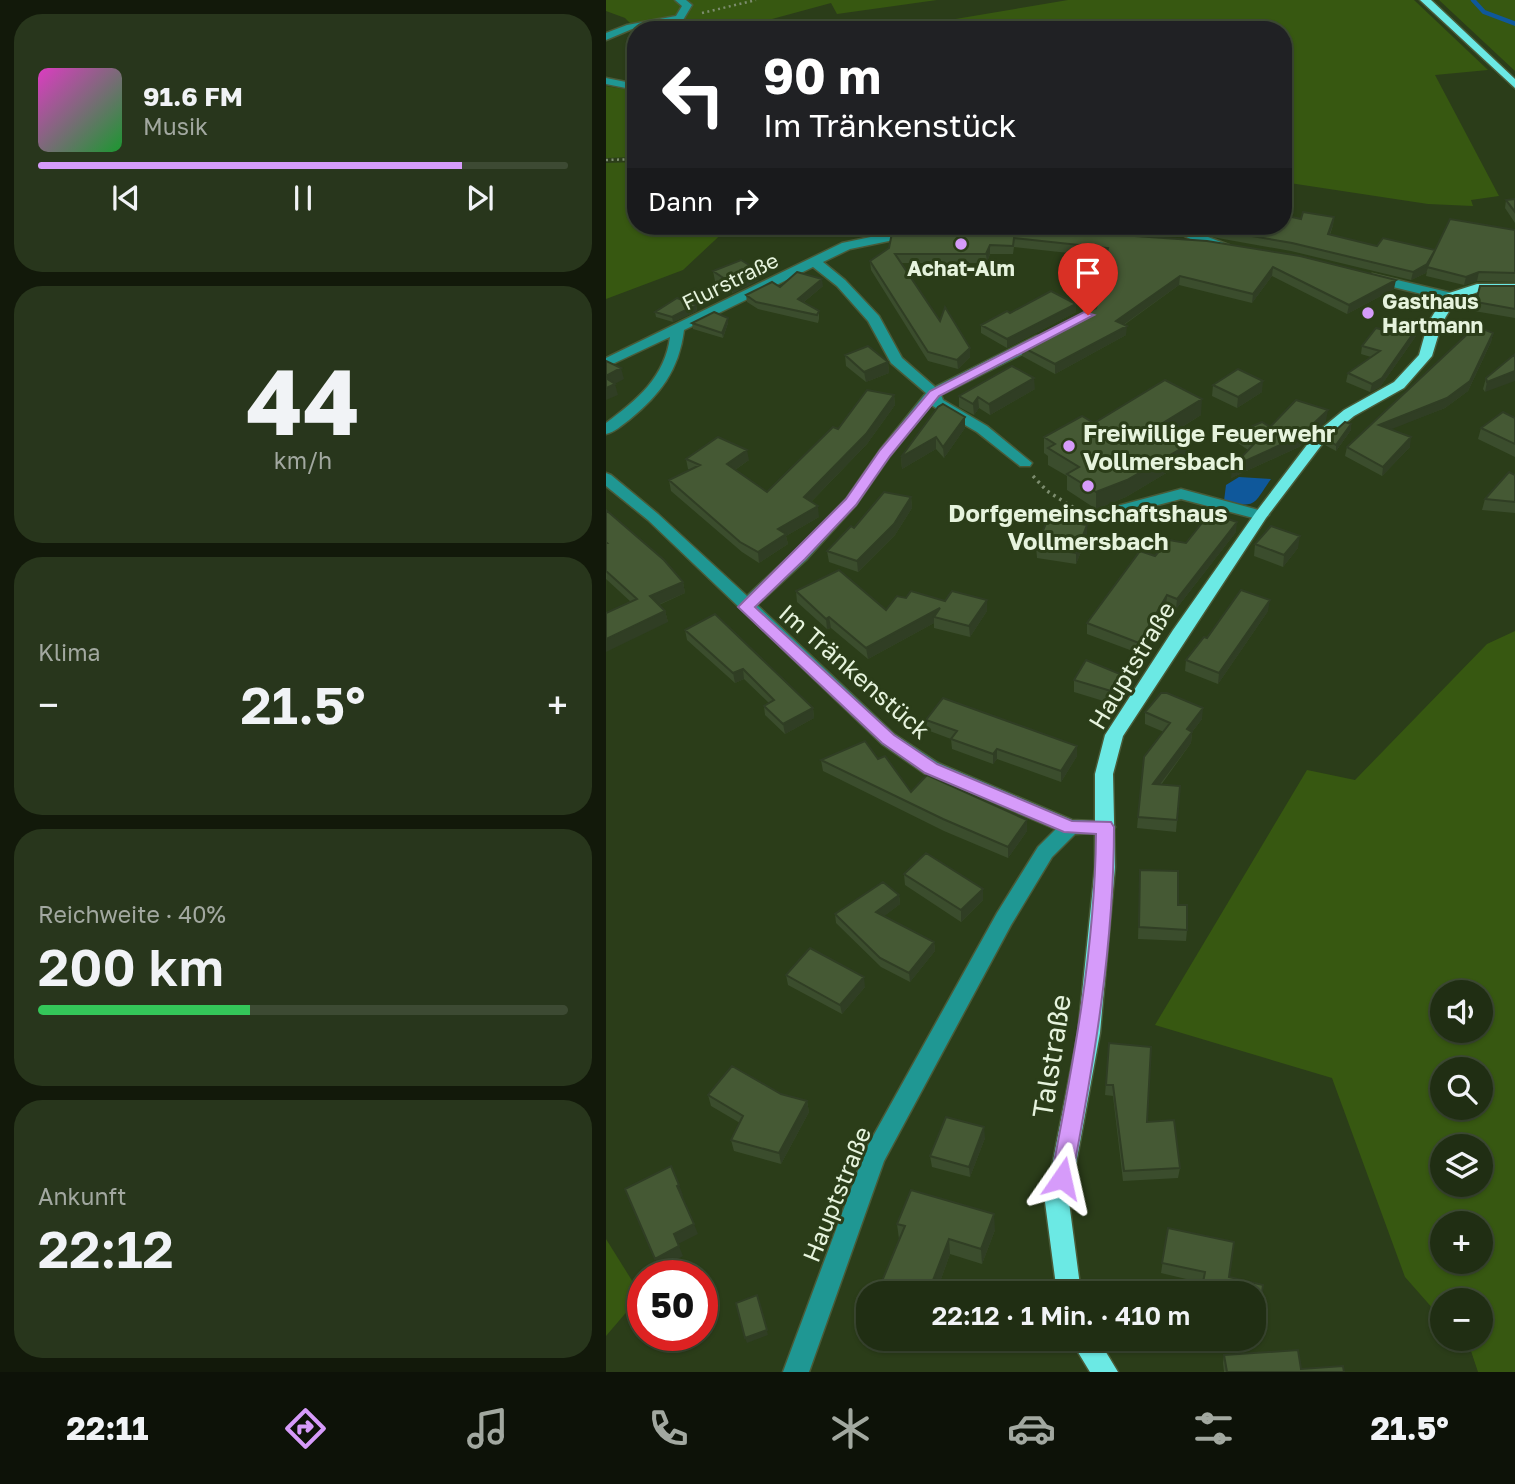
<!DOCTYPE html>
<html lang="de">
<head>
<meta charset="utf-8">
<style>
  body { margin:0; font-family:"Golos Text",sans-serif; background:#28361c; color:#f1f3f6; height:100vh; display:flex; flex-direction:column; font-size:26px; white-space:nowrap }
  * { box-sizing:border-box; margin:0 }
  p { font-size:23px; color:#a2a8a0 }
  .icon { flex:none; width:38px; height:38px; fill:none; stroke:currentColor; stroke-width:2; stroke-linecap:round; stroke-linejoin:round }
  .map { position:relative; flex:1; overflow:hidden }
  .sheet { display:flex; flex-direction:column; gap:14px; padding:14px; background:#12190a; width:606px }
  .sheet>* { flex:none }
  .banner { position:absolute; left:21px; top:21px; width:665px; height:214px; border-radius:28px; box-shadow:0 2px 5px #0004,0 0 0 2px #3d4a33; background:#202124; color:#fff; overflow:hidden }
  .tools { position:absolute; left:824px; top:980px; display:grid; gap:14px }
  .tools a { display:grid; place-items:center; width:63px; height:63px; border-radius:50%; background:#202e13; box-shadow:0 2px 5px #0004,0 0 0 2px #3d4a33; font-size:35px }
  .speed { position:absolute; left:21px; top:1260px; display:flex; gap:14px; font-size:35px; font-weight:700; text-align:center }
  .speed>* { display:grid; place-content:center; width:91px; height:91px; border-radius:50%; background:#202e13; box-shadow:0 2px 5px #0004,0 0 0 2px #3d4a33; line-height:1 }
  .speed .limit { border:10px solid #d22; background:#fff; color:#111 }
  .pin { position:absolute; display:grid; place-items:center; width:60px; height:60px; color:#fff; margin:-72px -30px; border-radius:50% 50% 50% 0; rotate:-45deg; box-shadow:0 0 7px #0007 }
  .pin .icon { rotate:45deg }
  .me { position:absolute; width:77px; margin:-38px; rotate:11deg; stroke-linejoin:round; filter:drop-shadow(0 0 5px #0008) }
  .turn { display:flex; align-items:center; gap:24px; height:147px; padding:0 21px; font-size:32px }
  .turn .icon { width:91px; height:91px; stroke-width:2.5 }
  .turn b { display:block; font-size:49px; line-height:60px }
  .then { display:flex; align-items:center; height:66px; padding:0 21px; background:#0003; gap:14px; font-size:26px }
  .big { font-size:52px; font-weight:600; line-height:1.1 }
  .sheet .tile { flex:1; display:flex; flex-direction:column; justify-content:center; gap:10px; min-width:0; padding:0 24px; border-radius:28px; background:#28361c }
  .sheet .dial { align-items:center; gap:0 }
  .dial b { font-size:91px; line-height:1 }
  .song { display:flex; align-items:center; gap:21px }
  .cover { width:84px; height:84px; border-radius:10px; background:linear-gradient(135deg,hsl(310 70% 55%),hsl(130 70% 35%)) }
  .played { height:7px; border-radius:4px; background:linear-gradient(90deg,#d69bfa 80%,#3d4a33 80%) }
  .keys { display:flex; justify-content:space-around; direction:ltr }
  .heat { display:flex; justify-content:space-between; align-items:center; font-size:38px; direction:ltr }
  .charge { height:10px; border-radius:5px; background:linear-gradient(90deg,#34c759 40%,#3d4a33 0) }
  .trip { position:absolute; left:250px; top:1281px; width:410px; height:70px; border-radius:28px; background:#202e13; box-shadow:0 2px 5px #0004,0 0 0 2px #3d4a33; font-weight:600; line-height:70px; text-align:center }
  .menu { display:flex; height:112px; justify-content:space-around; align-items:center; background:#0d1208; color:#a2a8a0 }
  .menu .icon { width:49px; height:49px }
  .menu .current { color:#d69bfa }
  .menu b { font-size:32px; color:#f1f3f6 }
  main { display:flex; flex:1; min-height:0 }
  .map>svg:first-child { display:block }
  .green { fill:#375811; fill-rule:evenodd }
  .water { fill:#0f589b }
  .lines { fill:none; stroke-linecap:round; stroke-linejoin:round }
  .stream { stroke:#0f589b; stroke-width:4.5 }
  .minor-casing { stroke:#495a38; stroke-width:3 }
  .major-casing { stroke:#495a38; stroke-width:3 }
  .path-far1 { stroke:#7d8d6f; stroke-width:2.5; stroke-dasharray:2 3.5; stroke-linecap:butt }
  .path { stroke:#7d8d6f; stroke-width:3.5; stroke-dasharray:2.5 4.5; stroke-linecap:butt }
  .minor { fill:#1f9793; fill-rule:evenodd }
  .major { fill:#6be9e4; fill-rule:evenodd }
  .wall { fill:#3b4d2d }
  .shaded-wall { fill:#303e24 }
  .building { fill:#455934; stroke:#303e24; stroke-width:2 }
  .route { fill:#d69bfa; stroke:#8b65a2; stroke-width:2 }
  .poi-dot { fill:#d69bfa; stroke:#2b3d19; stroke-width:2.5 }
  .labels { text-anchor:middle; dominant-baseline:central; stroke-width:6; stroke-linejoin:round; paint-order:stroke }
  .far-poi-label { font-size:21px; font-weight:bold; fill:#e6f3dd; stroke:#2b3d19 }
  .far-street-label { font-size:21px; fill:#e6f3dd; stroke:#2b3d19 }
  .poi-label { font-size:24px; font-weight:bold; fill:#e6f3dd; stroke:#2b3d19; text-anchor:start }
  .street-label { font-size:24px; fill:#e6f3dd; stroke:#2b3d19 }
  .near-street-label { font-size:28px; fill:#e6f3dd; stroke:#2b3d19 }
</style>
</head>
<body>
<main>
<section class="sheet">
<div class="tile">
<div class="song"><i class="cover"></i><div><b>91.6 FM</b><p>Musik</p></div></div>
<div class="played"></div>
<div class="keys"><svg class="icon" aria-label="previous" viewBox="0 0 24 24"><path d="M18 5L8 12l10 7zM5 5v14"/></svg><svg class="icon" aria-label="pause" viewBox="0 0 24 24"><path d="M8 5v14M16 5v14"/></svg><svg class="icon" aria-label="next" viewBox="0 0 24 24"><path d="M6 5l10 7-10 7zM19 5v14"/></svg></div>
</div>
<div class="tile dial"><b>44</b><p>km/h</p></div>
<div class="tile"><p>Klima</p>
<div class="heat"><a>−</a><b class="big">21.5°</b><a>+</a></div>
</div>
<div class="tile"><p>Reichweite · 40%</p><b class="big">200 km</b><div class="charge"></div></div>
<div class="tile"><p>Ankunft</p><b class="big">22:12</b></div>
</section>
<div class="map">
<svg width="910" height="1372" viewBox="0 0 910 1372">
  <rect width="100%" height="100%" fill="#2b3d19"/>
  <path class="green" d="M0 0H331L231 14 225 3 140 26 136 30H31L19 18 0 11Z
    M462 0H808L882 70 829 75 893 196 865 200 867 206 822 204 677 182V30H284Z
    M833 0H909V71Z
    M0 86 30 91V157L0 158Z
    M30 162V226H124L77 270 0 299V163Z
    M909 631V1372H872L865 1351 854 1339H875V1300H836V1319L799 1277 726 1078 549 1025 701 770 749 780 881 644ZM836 992H875V1031H836ZM875 1069V1108H836V1069ZM836 1146H875V1185H836ZM836 1223H875V1262H836Z
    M0 1239 35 1295 0 1336Z"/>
  <path class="water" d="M633 477 665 479C646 506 651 508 618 501L620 485Z"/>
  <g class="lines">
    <path class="stream" d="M867 0 878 12 910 24"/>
    <defs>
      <path id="minor" d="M69 0H80L86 5 77 20 26 29 0 40V33L21 25 70 16 76 6Z
        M0 78 30 84V90L0 84Z
        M559 226H574L625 246 619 250 598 246Z
        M308 228 312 229V235L244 249 217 262 239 280 273 316 296 358 329 387 430 336H440V342L335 395 337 400 381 426 426 463 424 466H414L371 432 325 405 284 456 250 505 200 560 151 605 288 734 332 763 466 820 506 822 509 827 506 832 469 834 446 857 405 925 278 1161 203 1372H177L260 1149 391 913 432 847 450 829 318 773 276 744 42 520 0 486V473L5 475 52 514 141 596 188 552 240 499 274 450 320 393 285 363 262 321 231 286 207 267 78 330C73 370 54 395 23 420 16 425 9 432 0 434V423C31 400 59 377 64 337L0 367V358L236 243Z
        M766 274 850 294 851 297 845 301 762 281 760 278Z
        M575 489 660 512 663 515 655 520 575 499 490 521 482 516 485 513Z"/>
      <path id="major" d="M814 0H825L910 80V89Z
        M871 284H910V292H872L850 300 836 323 826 356 798 388 748 416 720 439 660 518 517 736 507 774 509 867 494 1033 463 1202 475 1293H451L439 1202 472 1033 489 867V774L499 735 567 630 650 512 710 433 738 410 788 382 813 355 822 323 840 294Z
        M464 1339H492L512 1372H484Z"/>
    </defs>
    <use href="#minor" class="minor-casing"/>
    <use href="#major" class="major-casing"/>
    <path class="path-far1" d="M96 13 150 0
      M0 160 30 159"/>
    <path class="path" d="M427 476 441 491 473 511"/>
    <use href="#minor" class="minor"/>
    <use href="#major" class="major"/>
  </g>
  <path class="wall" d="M909 199V223L899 208 900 200Z
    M728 217 727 225 724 235 771 246 829 250 909 230V282L871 281 858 285 820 276 821 271 820 273 805 280 685 251 606 237 579 226H677L695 219Z
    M262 226H308L283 229Z
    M448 226H570L569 235Z
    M286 233 601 241 788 289 741 314 666 276 646 303 573 285 518 325 520 335 449 374 416 356V347L488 310V301L499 257 408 247 407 254H384L381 263H295L334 321 364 357 352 369 322 361 265 270 264 261 283 248Z
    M107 271 153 280 127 293 109 281Z
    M217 286 198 302 213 311V319L212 323 152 309 141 302 140 295 174 287Z
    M874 286H909V318L868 311Z
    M470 304V312L401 348 375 333V325L404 313Z
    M90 305 91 311 67 322 50 317 49 312Z
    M86 323H122L117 338 87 329Z
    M887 333 885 342 862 391 839 408 784 429 804 447 776 476 739 456 741 447Z
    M797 335 810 336 774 387 764 392 740 382 742 373 765 357 755 354 756 346Z
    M909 354 879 392 877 389 880 378Z
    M239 355 282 362 283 373 260 382 240 366Z
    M607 385 656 392 631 408 606 396Z
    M429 389 384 415 373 408 368 415 353 407V396Z
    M288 395 289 405 261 444 205 502 213 517 180 536 182 544 153 563 136 552 65 491 63 480 84 470 82 469 80 459 143 460 129 470 161 492 232 429Z
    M595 415 565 434 583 444 582 460 520 497 490 509 461 490V476L442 465V456L438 453V437L488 423Z
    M359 417V428L338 458 330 449 296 469 295 457Z
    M909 418V457L872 439 875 428Z
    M720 421 693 447 625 478 642 450 632 443 633 432 664 427Z
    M745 424V430L730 451 719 445 720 439Z
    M909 475V513L876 510 879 499Z
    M305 497 306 508 289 535 252 572 223 562 221 551 248 528Z
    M0 510 77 582 79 593 53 605 59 611 62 622 25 602 0 579Z
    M630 532 570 609 560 606 532 653 481 634V623L549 556 580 543Z
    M481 537 470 564 431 558 430 546Z
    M649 544 692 548 677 567 648 556Z
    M190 591 280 610 300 598 339 601 381 611 364 637 328 628V623L262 659 225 628 221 629 191 602Z
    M662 611 612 684 579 671 580 660 601 638Z
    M79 630 207 708 208 718 179 734 159 715 158 706 163 703 138 679 129 683 81 640Z
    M514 674V686L504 703 468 692V680Z
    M539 712 596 719 586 732 585 743 555 785 574 786 570 832 531 828 532 817 558 732 539 724Z
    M320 720 471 756 455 782 391 759 387 764 346 749 345 739 321 730Z
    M272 759 305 792 421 831 402 858 338 831 217 771 215 760Z
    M534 870 572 905 581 930 580 941 532 939Z
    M298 874 377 889V900L355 922 299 885Z
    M293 895 294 904 278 916 328 942 329 951 304 982 275 967 230 923 229 914Z
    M180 975 259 987 236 1014 182 985Z
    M503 1043 541 1122 574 1168 572 1178 517 1181 507 1096 499 1095Z
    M175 1094 201 1101 203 1112 175 1164 128 1151 125 1140 134 1123 105 1106 102 1095Z
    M379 1138 364 1177 326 1167 324 1156Z
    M291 1224 389 1230 376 1264 344 1254 330 1293H271L293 1239Z
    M562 1228 628 1242 623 1277 657 1285 650 1333H648V1293H595L597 1283 555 1273Z
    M618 1355 695 1369 738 1372H618L617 1363Z"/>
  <path class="shaded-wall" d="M728 217 727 225 720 243 722 234Z
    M210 226H247L210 231Z
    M283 226H308L283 229Z
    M384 245V254L381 263 380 254Z
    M829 250 820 273 805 280 807 272Z
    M667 267 666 276 646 303 647 294Z
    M151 270 153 280 127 293 125 283Z
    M873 272 871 281 858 285 860 277Z
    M574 276 573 285 510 330V321Z
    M216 279 217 286 193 306 192 299Z
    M790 280 788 289 741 314 743 305Z
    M470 304V312L401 348V339Z
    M90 305 91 311 67 322 66 317Z
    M122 318V323L117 338 116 333Z
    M521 326 520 335 449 374V364Z
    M811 328 810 336 774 387 764 392 766 384Z
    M887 333 885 342 862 391 839 408 771 435 773 425Z
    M364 348V357L352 369 351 360Z
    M282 362 283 373 260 382 258 372Z
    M15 368 18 379 3 387 9 384 12 395 0 400V376Z
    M909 371V381L879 392 881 382Z
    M428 378 429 389 384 415 383 404Z
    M657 381 656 392 631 408 632 397Z
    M288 395 289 405 261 444 199 508 198 497Z
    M372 397 373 408 368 415 367 404Z
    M596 399 595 415 551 442 552 426Z
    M722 410 720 421 693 447 625 478 626 467Z
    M359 417V428L338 458 337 447Z
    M745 424V430L730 451V445Z
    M330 437V449L296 469 295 457Z
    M805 437 804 447 776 476 777 467Z
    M583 444 582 460 520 497 490 509V492Z
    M141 450 143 460 123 474 121 464Z
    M305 497 306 508 289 535 252 572 251 561Z
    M212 506 213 517 180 536 182 544 153 563 152 552 172 529Z
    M631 522 630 532 570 609 571 599Z
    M481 525V537L470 564V553Z
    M694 536 692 548 677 567 678 555Z
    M77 582 79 593 47 607 44 596Z
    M561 595 560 606 532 653 533 643Z
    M381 600V611L364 637 363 626Z
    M664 600 662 611 612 684 613 673Z
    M334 608 328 617V623L262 659 260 648Z
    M59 611 62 622 0 652V639Z
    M223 617 225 628 221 629 220 619Z
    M137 669 138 679 129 683 127 673Z
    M514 674V686L504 703 505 691Z
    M207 708 208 718 179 734 177 724Z
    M597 708 596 719 586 732 585 743 546 795 547 784 581 729Z
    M471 746V756L455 782V771Z
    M391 749V759L387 764V754Z
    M421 820V831L402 858V847Z
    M377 889V900L355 922V910Z
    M293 895 294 904 272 921 270 912Z
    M328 942 329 951 304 982 303 973Z
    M258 977 259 987 236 1014 234 1005Z
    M201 1101 203 1112 175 1164 173 1153Z
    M378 1127 379 1138 364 1177 363 1167Z
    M73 1185 77 1195 75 1196 71 1186Z
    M388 1214 389 1230 376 1264 375 1249Z
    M88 1224 92 1234 72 1244 68 1234Z
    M343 1239 344 1254 330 1293H322Z
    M73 1246 77 1256 53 1270 49 1259Z
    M151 1295 162 1335 141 1343 139 1338Z"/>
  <path class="building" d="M909 199V212L900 200Z
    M697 212 728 217 722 234 771 246 777 238 829 250 821 264 807 272 686 243 606 229 600 226H677V215L695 219Z
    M844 219 909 230V273L873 272 860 277 821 267Z
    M337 227H399L601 241 694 256 790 280 743 305 667 267 647 294 574 276 510 321 521 326 449 364 416 347 490 308 491 305 488 301 502 248 408 238 407 246 384 245 380 254H289L334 321 339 307 364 348 351 360 322 352 264 261 283 248 286 233Z
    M135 260 151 270 125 283 107 271Z
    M191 272 216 279 192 299 213 311 211 315 150 302 140 295 166 282 174 287Z
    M874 286H909V309L870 302Z
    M445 291 470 304 401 339 375 325 401 311 404 313Z
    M71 298 90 305 66 317 49 312Z
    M108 312 122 318 116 333 86 323Z
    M809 326 811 328 776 378 766 384 742 373 774 351 756 346 770 328 797 335Z
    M870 326 887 333 864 381 841 398 773 425 805 437 777 467 741 447Z
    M262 346 282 362 258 372 239 355Z
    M909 354V371L881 382 880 378Z
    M0 361 15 368 0 376Z
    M406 366 428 378 383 404 372 397 367 404 353 396Z
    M632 369 657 381 632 397 607 385Z
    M0 378 9 384 0 388Z
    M559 380 596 399 552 426 583 444 521 480 490 492 461 474 473 467 442 448 449 444 438 437 476 416 488 423Z
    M261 390 288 395 260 434 198 497 212 506 172 529 180 534 152 552 134 542 63 480 94 465 80 459 112 437 141 450 121 464 161 492 227 427 232 429Z
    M690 400 722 410 694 436 626 467 649 443 633 432 656 422 664 427Z
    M337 404 359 417 337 447 330 437 295 457 332 407Z
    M897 412 909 418V444L875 428Z
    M739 422 745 424 730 445 720 439Z
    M903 472 909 475V502L879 499Z
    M278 492 305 497 288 524 251 561 221 551 245 526 248 528Z
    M0 510 58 560 77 582 44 596 59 611 0 639V613L31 599 0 571V543H1L0 542Z
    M604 513 631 522 571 599 561 595 533 643 481 623 534 551 549 556 563 540 580 543Z
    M442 519 481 525 470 553 430 546Z
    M665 526 694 536 678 555 649 544Z
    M233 570 280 610 291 596 300 598 305 591 339 601 346 591 381 600 363 626 328 617 334 608 260 648 223 617 220 619 190 591Z
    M635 590 664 600 613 673 580 660 598 637 601 638Z
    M109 614 207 708 177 724 158 706 168 700 137 669 127 673 79 630Z
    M480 660 514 674 505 691 468 680Z
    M555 693H561L597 708 581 729 586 732 547 784 574 786 571 820 532 817 538 757 564 723 539 712Z
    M337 698 471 746 455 771 391 749 387 754 345 739 351 731 320 720Z
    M259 741 272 759 279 756 305 792 321 775 421 820 402 847 337 819 215 760Z
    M320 853 377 889 355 910 298 874Z
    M534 870 572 871V905H581V930L533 927Z
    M277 882 293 895 270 912 328 942 303 973 274 958 229 914Z
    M204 948 258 977 234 1005 180 975Z
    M503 1043 545 1047 541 1122 568 1120 574 1168 518 1171 507 1085H500Z
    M126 1066 175 1094 201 1101 173 1153 125 1140 137 1116 102 1095Z
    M340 1117 378 1127 363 1167 324 1156Z
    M65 1166 73 1185 71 1186 88 1224 68 1234 73 1246 49 1259 19 1189Z
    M305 1190 388 1214 375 1249 343 1239 322 1293H271L299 1226 291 1224Z
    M562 1228 628 1242 623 1277 657 1285 652 1324 648 1323V1293H595L599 1272 556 1263Z
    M151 1295 161 1330 139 1338 130 1303Z
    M692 1350 695 1369 737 1366 738 1372H621L618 1355Z"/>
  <path class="route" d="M478 312 488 315 333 396 284 456 250 505 199 559 149 607 288 735 331 764 466 821 505 822 508 827C508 945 488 1062 466 1178L463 1185 456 1188 448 1185 445 1178C467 1064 489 950 490 834L458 832 319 773 276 743 132 607 240 499 274 450 324 391Z"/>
  <g class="poi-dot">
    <circle cx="355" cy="244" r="7"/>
    <circle cx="762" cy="313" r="7"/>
    <circle cx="463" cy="446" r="7"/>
    <circle cx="482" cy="486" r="7"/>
  </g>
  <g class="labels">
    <g class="far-poi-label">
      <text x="355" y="268">Achat-Alm</text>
      <text x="776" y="301" text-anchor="start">Gasthaus<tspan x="776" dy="24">Hartmann</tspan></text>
    </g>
    <g class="far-street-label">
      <text transform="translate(124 281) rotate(-26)">Flurstraße</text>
    </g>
    <g class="poi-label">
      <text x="477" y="432">Freiwillige Feuerwehr<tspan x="477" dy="28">Vollmersbach</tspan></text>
      <text x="482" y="512" text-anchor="middle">Dorfgemeinschaftshaus<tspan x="482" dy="28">Vollmersbach</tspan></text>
    </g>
    <g class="street-label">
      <text transform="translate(525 665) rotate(-59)">Hauptstraße</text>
      <text transform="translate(249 671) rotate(41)">Im Tränkenstück</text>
      <text transform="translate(230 1194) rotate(-68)">Hauptstraße</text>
    </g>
    <g class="near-street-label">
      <text transform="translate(445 1056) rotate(-81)">Talstraße</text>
    </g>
  </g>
</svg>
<div class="tools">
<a><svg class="icon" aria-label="sound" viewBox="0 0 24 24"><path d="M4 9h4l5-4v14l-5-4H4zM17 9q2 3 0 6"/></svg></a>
<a><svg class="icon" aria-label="search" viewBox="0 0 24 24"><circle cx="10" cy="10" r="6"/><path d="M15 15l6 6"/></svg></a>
<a><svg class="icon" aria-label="layers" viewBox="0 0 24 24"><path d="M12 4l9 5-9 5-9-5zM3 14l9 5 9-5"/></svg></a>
<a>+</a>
<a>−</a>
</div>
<div class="speed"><div class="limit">50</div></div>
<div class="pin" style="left:482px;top:315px;background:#d93025"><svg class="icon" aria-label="arrive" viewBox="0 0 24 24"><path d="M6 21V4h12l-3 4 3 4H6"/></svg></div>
<svg class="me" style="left:456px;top:1178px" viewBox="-20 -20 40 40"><path d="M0-17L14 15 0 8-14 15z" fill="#d69bfa" stroke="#fff" stroke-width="4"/></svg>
<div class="trip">22:12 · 1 Min. · 410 m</div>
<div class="banner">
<div class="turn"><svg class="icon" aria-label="left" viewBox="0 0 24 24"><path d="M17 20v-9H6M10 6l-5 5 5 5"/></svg><div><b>90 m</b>Im Tränkenstück</div></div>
<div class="then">Dann<svg class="icon" aria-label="right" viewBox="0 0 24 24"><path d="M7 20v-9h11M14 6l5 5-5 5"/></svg></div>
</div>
</div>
</main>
<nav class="menu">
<b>22:11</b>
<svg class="icon current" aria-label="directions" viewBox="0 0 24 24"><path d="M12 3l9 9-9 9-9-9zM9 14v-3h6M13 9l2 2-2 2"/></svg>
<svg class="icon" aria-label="music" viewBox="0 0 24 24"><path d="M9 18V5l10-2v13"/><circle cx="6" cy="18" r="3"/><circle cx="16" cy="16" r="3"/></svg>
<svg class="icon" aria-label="phone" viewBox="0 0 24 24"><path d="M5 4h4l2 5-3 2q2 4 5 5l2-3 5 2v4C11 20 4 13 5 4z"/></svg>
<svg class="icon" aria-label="climate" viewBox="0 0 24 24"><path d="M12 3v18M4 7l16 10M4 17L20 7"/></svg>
<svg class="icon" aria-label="car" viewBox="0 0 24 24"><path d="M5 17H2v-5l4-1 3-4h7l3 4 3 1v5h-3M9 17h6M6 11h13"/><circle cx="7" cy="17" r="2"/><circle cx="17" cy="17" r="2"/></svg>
<svg class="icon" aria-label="filters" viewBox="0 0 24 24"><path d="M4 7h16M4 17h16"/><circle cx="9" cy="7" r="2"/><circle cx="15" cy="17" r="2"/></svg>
<b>21.5°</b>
</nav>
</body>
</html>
